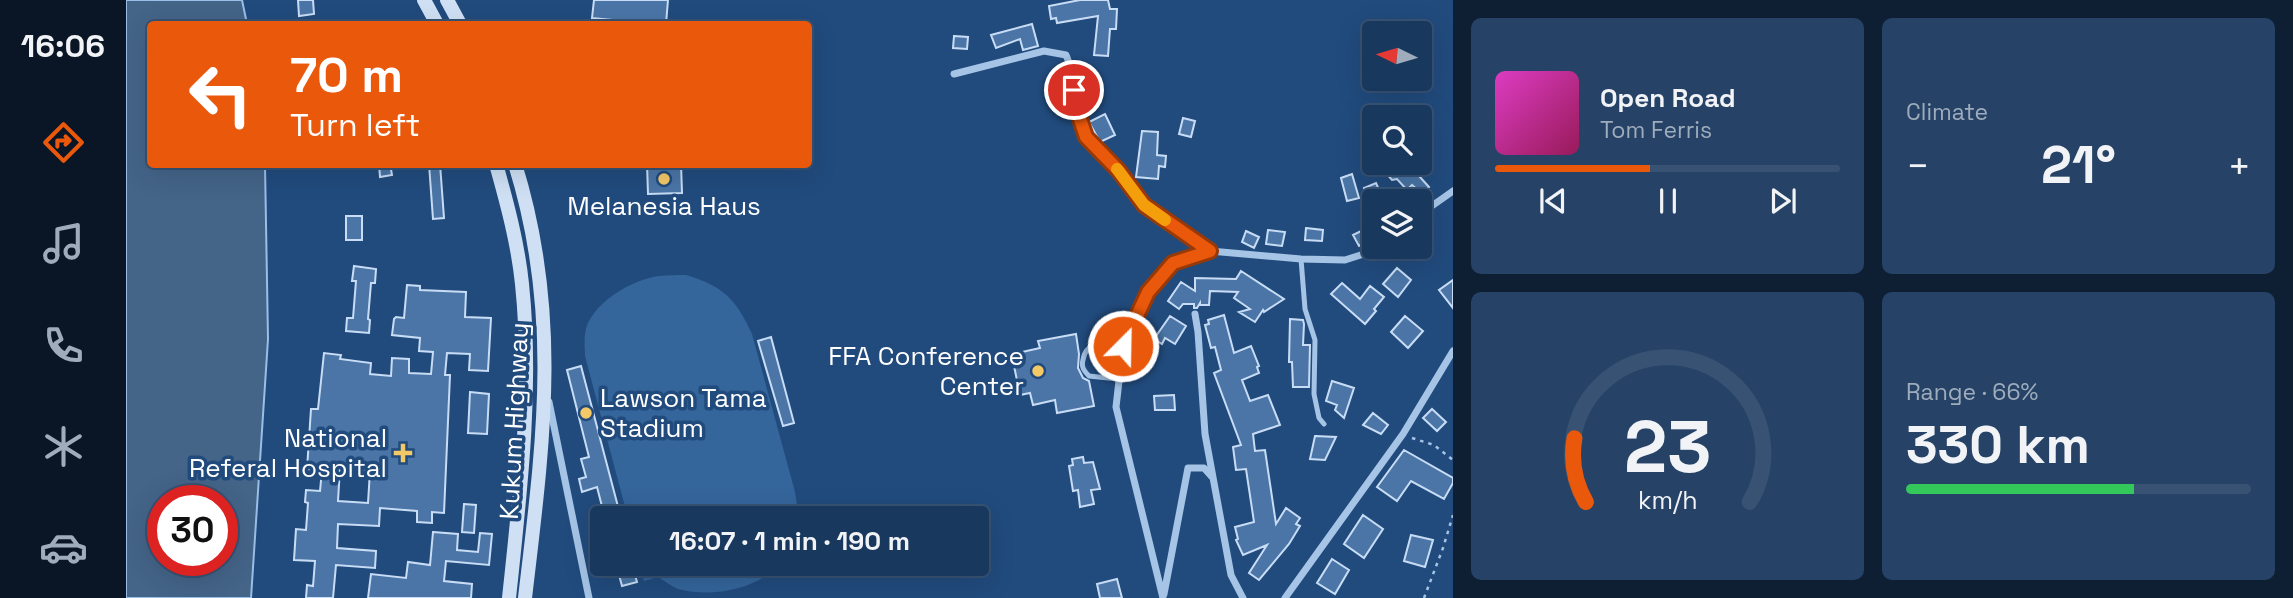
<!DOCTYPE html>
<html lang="en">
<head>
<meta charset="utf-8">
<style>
  body { margin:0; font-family:"Space Grotesk",sans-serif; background:#264367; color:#f1f3f6; height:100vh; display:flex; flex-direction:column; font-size:26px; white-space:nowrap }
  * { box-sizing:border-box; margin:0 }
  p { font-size:23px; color:#9facbc }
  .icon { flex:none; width:38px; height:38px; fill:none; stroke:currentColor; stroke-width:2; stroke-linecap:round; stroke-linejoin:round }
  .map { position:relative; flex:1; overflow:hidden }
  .side { display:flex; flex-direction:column; gap:18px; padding:18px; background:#0e1f34; width:840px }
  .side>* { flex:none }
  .guide { position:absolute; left:21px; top:21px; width:665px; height:147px; border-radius:7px; box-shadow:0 7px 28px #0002,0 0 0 2px #375273; background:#ea580c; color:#fff; overflow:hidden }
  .needle { width:46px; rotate:275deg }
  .fabs { position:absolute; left:1236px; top:21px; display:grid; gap:14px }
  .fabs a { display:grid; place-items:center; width:70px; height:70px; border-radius:7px; background:#19385e; box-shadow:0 7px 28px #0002,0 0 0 2px #375273; font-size:35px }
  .speed { position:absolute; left:21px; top:485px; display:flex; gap:14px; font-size:35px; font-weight:700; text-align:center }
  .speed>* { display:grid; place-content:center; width:91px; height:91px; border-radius:50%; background:#19385e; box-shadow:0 7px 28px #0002,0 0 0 2px #375273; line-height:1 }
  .speed .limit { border:10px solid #d22; background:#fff; color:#111 }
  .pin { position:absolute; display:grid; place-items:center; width:60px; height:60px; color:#fff; margin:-30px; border:4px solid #fff; border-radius:50%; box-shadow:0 2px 7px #0007 }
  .me { position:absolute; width:77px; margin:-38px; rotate:23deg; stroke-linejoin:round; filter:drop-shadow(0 0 5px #0008) }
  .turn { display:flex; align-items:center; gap:24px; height:147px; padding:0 28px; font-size:32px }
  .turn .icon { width:91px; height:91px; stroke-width:2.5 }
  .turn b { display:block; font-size:49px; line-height:60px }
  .big { font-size:52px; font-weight:800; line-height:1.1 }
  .side .tile { flex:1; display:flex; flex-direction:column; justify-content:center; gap:10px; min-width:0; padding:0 24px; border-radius:10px; background:#264367 }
  .side .dial { align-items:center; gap:0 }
  .dial svg { height:182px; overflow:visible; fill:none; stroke:#375273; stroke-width:7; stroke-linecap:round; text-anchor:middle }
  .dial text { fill:#f1f3f6; stroke:none }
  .song { display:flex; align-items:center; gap:21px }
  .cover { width:84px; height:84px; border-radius:10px; background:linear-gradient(135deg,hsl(310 70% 55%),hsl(330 70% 35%)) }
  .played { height:7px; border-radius:4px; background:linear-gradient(90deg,#ea580c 45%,#375273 45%) }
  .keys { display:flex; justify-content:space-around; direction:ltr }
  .heat { display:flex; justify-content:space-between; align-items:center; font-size:38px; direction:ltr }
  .charge { height:10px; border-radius:5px; background:linear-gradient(90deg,#34c759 66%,#375273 0) }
  .side .tiles { flex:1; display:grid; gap:18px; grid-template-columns:repeat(2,1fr) }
  .trip { position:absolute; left:464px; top:506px; width:399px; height:70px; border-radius:7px; background:#19385e; box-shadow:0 7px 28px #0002,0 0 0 2px #375273; font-weight:800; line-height:70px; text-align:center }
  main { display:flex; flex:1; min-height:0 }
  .tabs { display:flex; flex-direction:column; width:126px; justify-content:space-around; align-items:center; background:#0a1626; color:#9facbc }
  .tabs .icon { width:49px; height:49px }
  .tabs .active { color:#ea580c }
  .tabs b { font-size:32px; color:#f1f3f6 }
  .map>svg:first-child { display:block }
  .green { fill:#34659b }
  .water { fill:#446488; stroke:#99bfe8; stroke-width:2; fill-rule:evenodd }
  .building { fill:#4a75a6; stroke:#c8ddf5; stroke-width:2; fill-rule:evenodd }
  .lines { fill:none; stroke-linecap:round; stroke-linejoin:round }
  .path { stroke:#a5c4e6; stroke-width:2.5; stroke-dasharray:3.5 5; stroke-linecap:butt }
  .lane { stroke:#a5c4e6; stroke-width:5 }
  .street { stroke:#a5c4e6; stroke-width:7 }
  .secondary { stroke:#cfe0f5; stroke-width:14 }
  .route-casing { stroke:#983908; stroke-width:18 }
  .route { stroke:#ea580c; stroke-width:12 }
  .slow { stroke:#f59e0b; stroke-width:12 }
  .poi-dot { fill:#f3c867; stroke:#214b7d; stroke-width:2.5 }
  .labels { text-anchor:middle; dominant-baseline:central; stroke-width:7; stroke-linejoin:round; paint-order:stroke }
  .poi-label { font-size:26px; fill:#fff; stroke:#214b7d; text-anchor:end }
  .street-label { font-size:26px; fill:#fff; stroke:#214b7d }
</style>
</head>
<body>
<main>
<nav class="tabs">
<b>16:06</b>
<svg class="icon active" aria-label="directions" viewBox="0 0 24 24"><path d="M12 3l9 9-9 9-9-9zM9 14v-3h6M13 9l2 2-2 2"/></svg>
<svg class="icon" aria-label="music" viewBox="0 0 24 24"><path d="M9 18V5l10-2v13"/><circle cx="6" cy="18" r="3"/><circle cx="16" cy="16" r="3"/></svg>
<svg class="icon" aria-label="phone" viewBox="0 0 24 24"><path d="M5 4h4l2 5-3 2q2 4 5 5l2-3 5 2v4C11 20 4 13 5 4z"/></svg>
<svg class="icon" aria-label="climate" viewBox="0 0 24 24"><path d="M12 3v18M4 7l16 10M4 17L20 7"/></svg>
<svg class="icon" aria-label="car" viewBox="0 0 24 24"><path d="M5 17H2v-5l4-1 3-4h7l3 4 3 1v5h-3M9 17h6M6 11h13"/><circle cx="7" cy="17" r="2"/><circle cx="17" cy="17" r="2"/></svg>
</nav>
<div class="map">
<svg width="1327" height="598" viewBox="0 0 1327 598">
  <rect width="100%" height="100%" fill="#214b7d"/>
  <path class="green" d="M560 275C597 286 610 299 626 334L669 492 673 518H502L459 356C459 349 458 341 459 334 462 305 506 279 533 276 542 275 551 275 560 275Z
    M513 564H654C630 590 586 598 552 589 545 586 539 581 532 577L518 581Z"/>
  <path class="water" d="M0 0H116L121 24H24V164L139 165 142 339 125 598H0ZM37 500H96V560H37Z"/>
  <path class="building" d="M172 0H187L188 14 173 16Z
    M468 0H542L540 24H507V22L466 18Z
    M954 0H982L984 9H991L990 29H984L982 56 968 55 972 16 931 23 930 18 925 19 923 6Z
    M906 24 912 46 897 50 894 39 870 48 865 35Z
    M828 36 842 37 841 49 827 48Z
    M979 114 989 135 974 142 963 122Z
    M1057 118 1069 121 1065 137 1053 134Z
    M1016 131 1032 132 1031 155 1040 156 1039 167 1033 166 1032 179 1010 177Z
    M1268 163H1274L1279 168 1285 163H1290L1299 173 1294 177 1303 187 1296 194 1286 185 1281 190 1271 179 1266 180 1259 172Z
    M253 164H264L266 175 254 177Z
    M303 164H314L318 218 307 219Z
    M521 164H555L556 193 522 194Z
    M1226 174 1233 198 1221 201 1215 178Z
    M1250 183 1257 199 1244 204 1238 188Z
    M220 216H236V240H220Z
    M1180 228 1197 230 1196 241 1179 240Z
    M1241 228 1246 239 1233 246 1227 235Z
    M1142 230 1159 232 1156 246 1140 244Z
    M1120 231 1133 237 1128 248 1116 242Z
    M228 266 250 269 249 283H245L242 319 244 320 243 333 220 331 221 318H227L230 281H226Z
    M1271 268 1285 280 1272 297 1257 284Z
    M1115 271 1158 299 1138 312 1137 310 1129 322 1113 312 1124 309 1108 298 1112 292 1084 291 1083 305H1074V303L1071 308H1068V304H1057L1053 309 1042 301 1055 282 1069 291V278L1110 279Z
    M1327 280V308L1313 290Z
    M1216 283 1234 299 1244 286 1258 297 1248 309 1250 311 1239 324 1205 294Z
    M281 285 294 286V290L340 292 339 317 365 318 362 371 343 370 344 354 321 353 319 375H324L318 513 306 512V523L291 522V511L254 508 253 526 212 524 211 548 250 551 249 568 210 565 207 598H180L181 585 187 586 189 561 168 560 170 529 180 530 182 503 179 502 180 490 194 491 196 470 181 469 185 409H192L198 353 215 355 214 359 245 363 244 374 265 376 266 358 283 359V373L305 374 307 352 293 351 294 338 266 335 268 319 270 317 278 318ZM214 468 244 471 242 503 212 501Z
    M1098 315 1108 353 1125 346 1133 366 1131 367 1133 373 1116 380 1124 401 1142 395 1154 425 1127 434 1129 451 1139 450 1150 524 1160 508 1174 518 1170 524 1174 526 1163 544 1133 580 1123 573 1141 545 1117 555 1110 540 1112 539 1109 527 1128 522 1120 469 1110 470 1107 447 1115 445 1088 373 1095 370 1089 347 1085 348 1079 325 1083 324 1082 320Z
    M1044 316 1060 326 1049 344 1039 338 1036 344 1028 339Z
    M1279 316 1297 331 1282 348 1265 332Z
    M1164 319 1177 320 1178 324 1177 345H1184L1183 387H1167L1166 362H1163Z
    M950 334 953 354 952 368 957 378 963 381 968 406 931 413 929 400 907 405 904 393 894 395 887 361 897 358 896 352 914 348 912 341Z
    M645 337 668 423 657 426 632 341Z
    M455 366 495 518H479L471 487 456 492 453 479 460 477 455 459 463 457 441 370Z
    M1206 381 1228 388 1218 418 1209 410 1211 405 1200 401Z
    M344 392 363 394 361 434 342 433Z
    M1048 395 1049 410H1029L1028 396Z
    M1306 409 1320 422 1311 431 1297 418Z
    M1247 413 1262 425 1255 434 1237 425Z
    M1189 436 1210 437 1199 460 1184 459Z
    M1278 450 1327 478V483L1318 499 1285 481 1271 501 1251 487Z
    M957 457 958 463 967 462 974 489 965 490 968 504 954 507 952 490 947 491 943 466 947 465 946 459Z
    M338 504 350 505 348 533 336 532Z
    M1237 515 1257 529 1238 558 1218 544Z
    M307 532 332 534 331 550 352 552 354 533 366 534 363 565 320 561 318 581 346 584 345 598H242L245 574 280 578 282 562 304 565Z
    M1285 535 1307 540 1299 567 1278 561Z
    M1206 559 1223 570 1209 594 1191 583Z
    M490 564H506L511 582 496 586Z
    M991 579 996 598H974L971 584Z"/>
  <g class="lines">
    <path class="path" d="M1286 438 1308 445 1327 460
      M1298 598 1317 548 1327 515"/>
    <path class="lane" d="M1175 259 1179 309 1189 340 1188 394 1193 418 1198 424
      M992 379 963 376C958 371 955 367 957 360 960 339 982 344 997 346"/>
    <path class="street" d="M828 74 918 51 940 55 947 73 950 107 960 137 993 171 1018 205 1084 251
      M1293 215 1327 191
      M1069 314 1072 332 1079 434 1105 575 1117 598
      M423 402 463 598
      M1038 594 1062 468H1078L1086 477
      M1037 598 990 407 997 346 1022 292 1047 263 1084 251 1175 259 1219 260 1241 253 1250 247
      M1159 598 1277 434 1327 351"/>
    <path class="secondary" d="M298 0 311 24
      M321 0 334 24
      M370 164C381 203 392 244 396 284 407 389 394 494 383 598
      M389 164C436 315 417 445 399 598"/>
  </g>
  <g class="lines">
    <defs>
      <path id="route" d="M948 90 950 107 960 137 993 171 1018 205 1084 251 1047 263 1022 292 997 346"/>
    </defs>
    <use href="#route" class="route-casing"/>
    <use href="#route" class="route"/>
    <path class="slow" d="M991 169 1018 205 1039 220"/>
  </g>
  <g class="poi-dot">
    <circle cx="538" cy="179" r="7"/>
    <circle cx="912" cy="371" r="7"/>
    <circle cx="460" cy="413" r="7"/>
    <path d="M273.5 442.5h7v7h7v7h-7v7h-7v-7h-7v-7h7z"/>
  </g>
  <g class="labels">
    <g class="poi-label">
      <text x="538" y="206" text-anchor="middle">Melanesia Haus</text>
      <text x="898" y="356">FFA Conference<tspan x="898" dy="30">Center</tspan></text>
      <text x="474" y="398" text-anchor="start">Lawson Tama<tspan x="474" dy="30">Stadium</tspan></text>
      <text x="261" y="438">National<tspan x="261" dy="30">Referal Hospital</tspan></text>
    </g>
    <g class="street-label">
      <text transform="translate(388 421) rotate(-87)">Kukum Highway</text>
    </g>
  </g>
</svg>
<div class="fabs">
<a><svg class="needle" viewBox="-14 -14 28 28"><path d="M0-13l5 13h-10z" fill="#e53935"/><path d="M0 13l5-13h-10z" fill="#9facbc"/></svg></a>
<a><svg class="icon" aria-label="search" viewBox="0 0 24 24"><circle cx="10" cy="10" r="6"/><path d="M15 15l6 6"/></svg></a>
<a><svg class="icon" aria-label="layers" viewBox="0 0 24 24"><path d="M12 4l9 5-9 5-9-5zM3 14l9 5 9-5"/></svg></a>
</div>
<div class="speed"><div class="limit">30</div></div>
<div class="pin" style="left:948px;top:90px;background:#d93025"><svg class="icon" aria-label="arrive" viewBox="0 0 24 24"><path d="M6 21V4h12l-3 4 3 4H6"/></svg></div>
<svg class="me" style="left:997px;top:346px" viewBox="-20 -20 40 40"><circle r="17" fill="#ea580c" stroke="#fff" stroke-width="3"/><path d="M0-11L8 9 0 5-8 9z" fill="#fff"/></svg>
<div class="trip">16:07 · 1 min · 190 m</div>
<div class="guide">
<div class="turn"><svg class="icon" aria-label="left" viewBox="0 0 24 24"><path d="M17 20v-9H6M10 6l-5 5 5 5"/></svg><div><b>70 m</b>Turn left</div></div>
</div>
</div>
<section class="side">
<div class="tiles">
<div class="tile">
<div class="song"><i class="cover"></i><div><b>Open Road</b><p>Tom Ferris</p></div></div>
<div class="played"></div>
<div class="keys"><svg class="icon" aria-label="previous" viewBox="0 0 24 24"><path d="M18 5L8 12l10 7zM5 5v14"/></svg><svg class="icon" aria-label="pause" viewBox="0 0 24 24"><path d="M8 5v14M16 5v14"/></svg><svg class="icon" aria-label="next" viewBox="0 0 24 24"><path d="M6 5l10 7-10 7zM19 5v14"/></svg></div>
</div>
<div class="tile"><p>Climate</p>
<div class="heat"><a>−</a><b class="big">21°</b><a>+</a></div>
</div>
<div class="tile dial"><svg viewBox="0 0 100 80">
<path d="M14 69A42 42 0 1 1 86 69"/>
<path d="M14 69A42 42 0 0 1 9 41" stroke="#ea580c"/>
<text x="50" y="56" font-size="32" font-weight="700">23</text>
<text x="50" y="72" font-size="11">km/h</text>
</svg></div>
<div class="tile"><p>Range · 66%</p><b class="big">330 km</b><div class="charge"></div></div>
</div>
</section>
</main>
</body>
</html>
